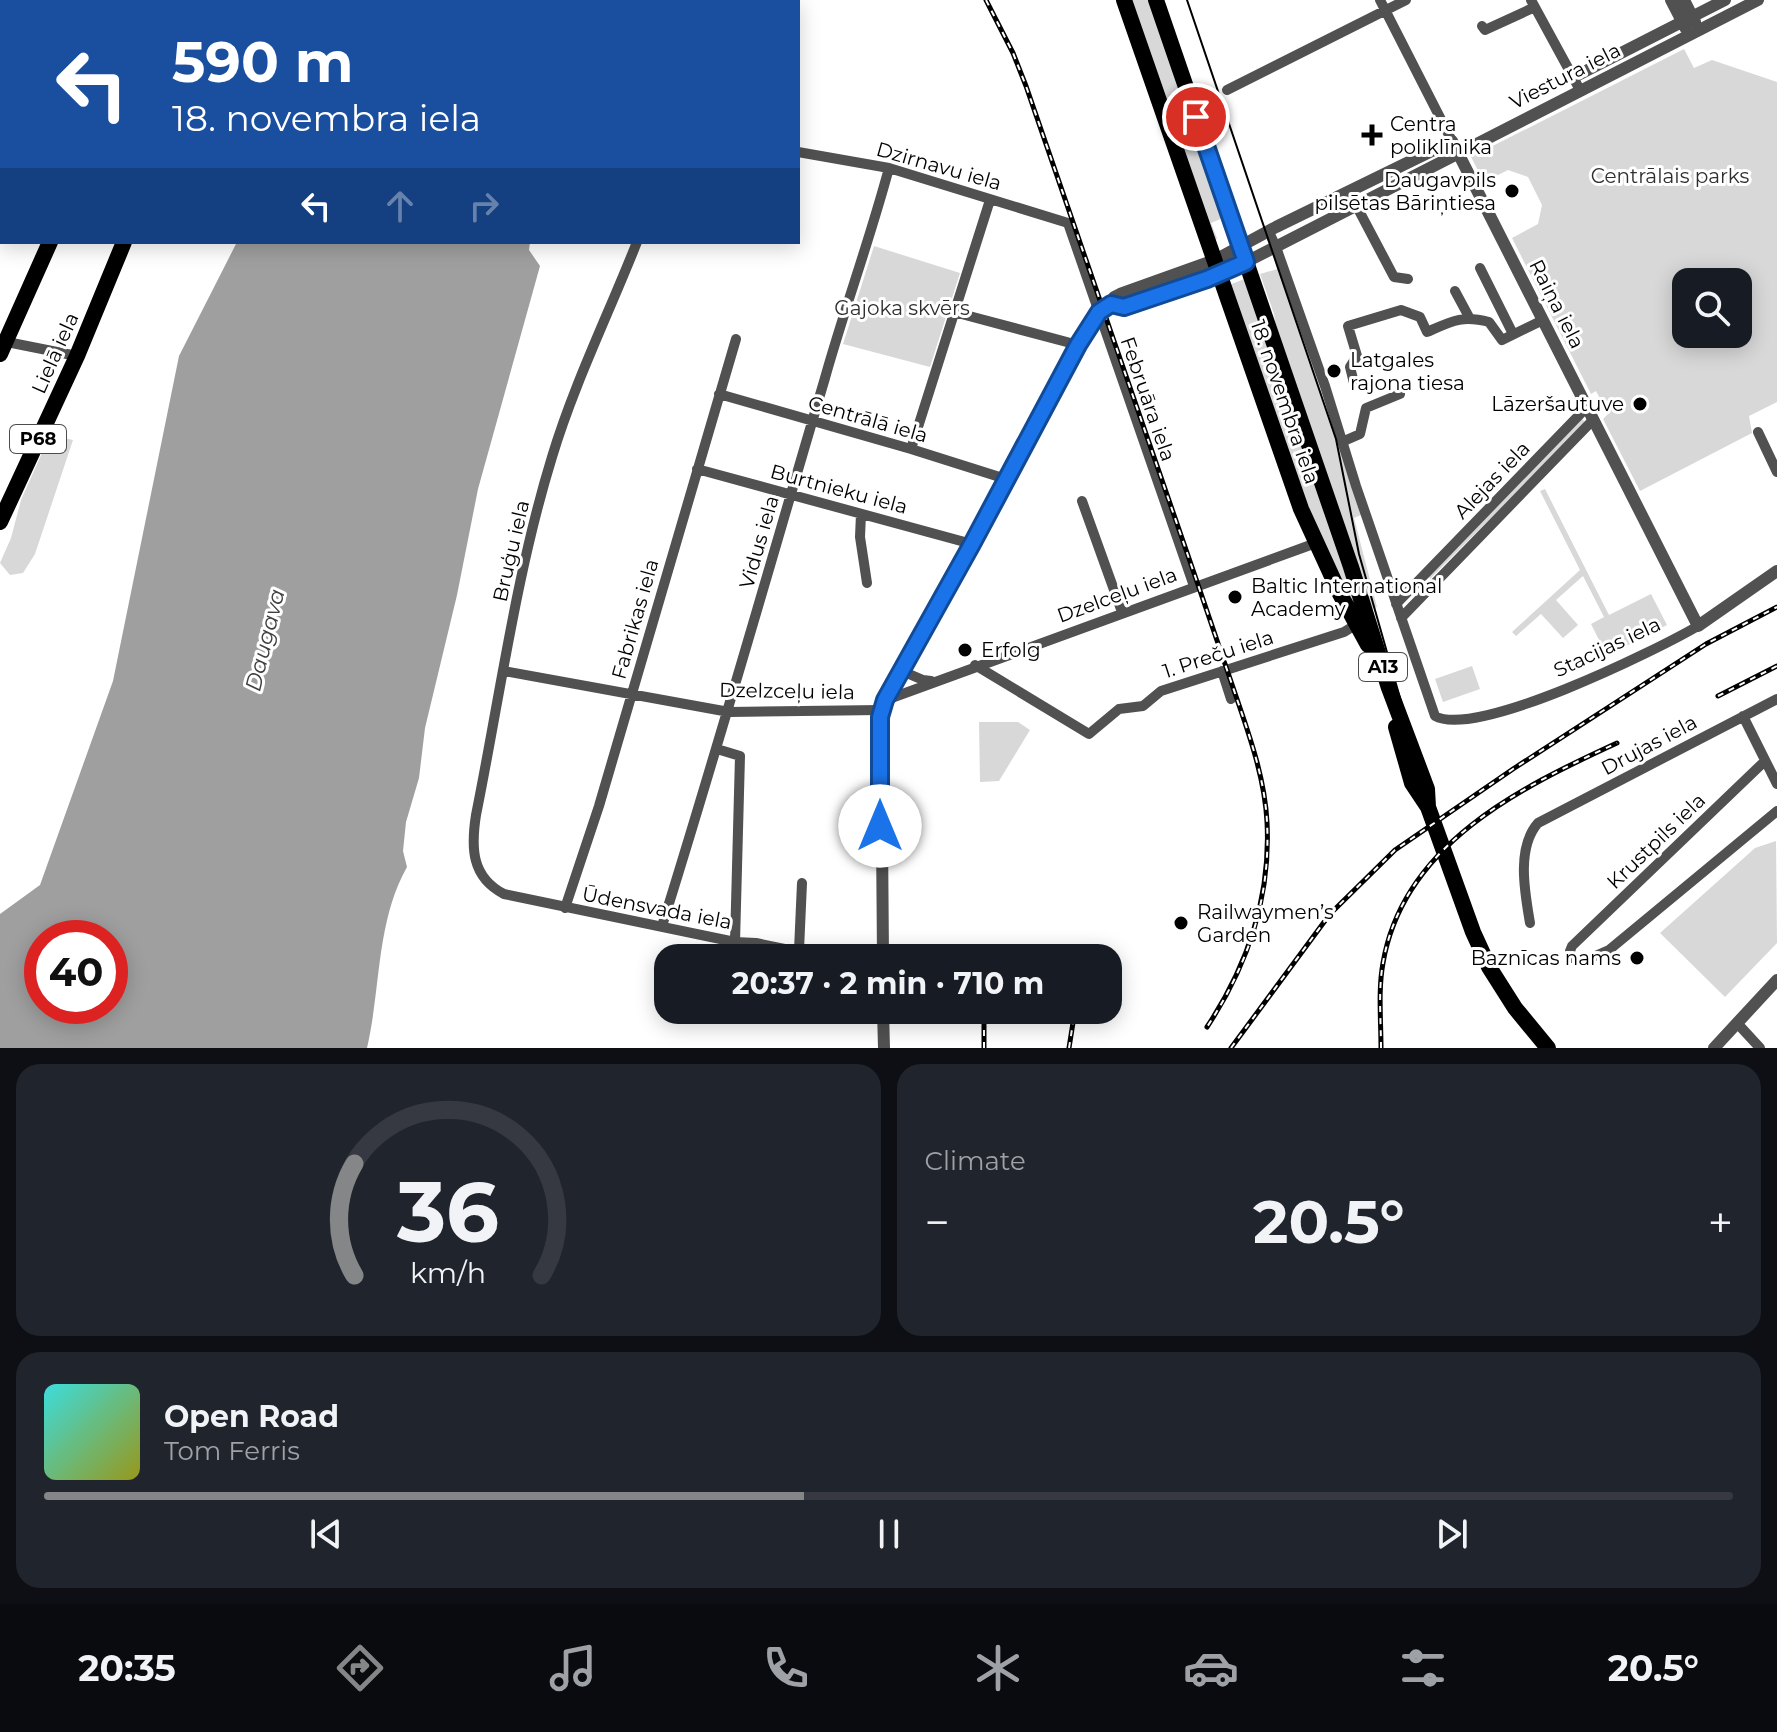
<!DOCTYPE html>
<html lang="en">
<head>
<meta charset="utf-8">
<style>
  body { margin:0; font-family:Montserrat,sans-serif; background:#20242c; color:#f1f3f6; height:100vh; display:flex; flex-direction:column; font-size:30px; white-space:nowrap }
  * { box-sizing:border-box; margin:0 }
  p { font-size:26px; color:#9ea1a6 }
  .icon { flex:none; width:44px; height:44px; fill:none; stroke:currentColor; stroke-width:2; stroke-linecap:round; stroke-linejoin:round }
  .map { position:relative; height:1048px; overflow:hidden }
  .side { display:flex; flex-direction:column; gap:16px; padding:16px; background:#0d0f14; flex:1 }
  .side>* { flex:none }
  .guide { position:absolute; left:0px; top:0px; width:800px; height:244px; box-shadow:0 4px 20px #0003; background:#1a4fa0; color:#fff; overflow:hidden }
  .fabs { position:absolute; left:1672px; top:268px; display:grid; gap:16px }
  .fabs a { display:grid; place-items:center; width:80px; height:80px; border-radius:16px; background:#171b24; box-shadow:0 4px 20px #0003; font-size:40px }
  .speed { position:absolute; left:24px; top:920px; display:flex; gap:16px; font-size:40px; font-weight:700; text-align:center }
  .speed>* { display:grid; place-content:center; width:104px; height:104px; border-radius:50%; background:#171b24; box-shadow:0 4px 20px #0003; line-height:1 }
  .speed .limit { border:12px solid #d22; background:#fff; color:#111 }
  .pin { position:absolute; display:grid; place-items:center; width:68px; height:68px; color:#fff; margin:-34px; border:4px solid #fff; border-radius:50%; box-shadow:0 2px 8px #0007 }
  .me { position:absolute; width:88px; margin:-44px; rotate:0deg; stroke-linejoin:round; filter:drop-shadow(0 0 6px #0008) }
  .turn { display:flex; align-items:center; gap:28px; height:168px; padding:0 40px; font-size:36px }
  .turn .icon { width:104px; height:104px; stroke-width:2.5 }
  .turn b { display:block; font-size:56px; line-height:68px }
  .lanes { display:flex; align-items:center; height:76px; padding:0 40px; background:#0003; justify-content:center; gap:40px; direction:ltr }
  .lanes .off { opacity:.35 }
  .big { font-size:60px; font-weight:700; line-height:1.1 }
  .side .widget { flex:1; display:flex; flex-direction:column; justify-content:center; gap:12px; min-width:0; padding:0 28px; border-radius:24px; background:#20242c }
  .side .dial { align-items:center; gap:0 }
  .dial svg { height:208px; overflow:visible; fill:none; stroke:#363941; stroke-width:7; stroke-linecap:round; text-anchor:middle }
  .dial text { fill:#f1f3f6; stroke:none }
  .song { display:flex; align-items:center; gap:24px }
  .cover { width:96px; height:96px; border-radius:12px; background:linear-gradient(135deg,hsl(180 70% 55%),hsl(60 70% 35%)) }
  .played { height:8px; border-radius:4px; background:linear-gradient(90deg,#858687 45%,#363941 45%) }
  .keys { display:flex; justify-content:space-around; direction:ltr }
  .heat { display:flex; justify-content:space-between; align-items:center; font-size:44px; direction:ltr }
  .side .tiles { flex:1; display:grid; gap:16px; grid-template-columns:1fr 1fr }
  .widget:last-child { grid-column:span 2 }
  .trip { position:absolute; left:654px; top:944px; width:468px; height:80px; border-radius:24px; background:#171b24; box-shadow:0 4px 20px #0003; font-weight:700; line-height:80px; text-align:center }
  .dock { display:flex; height:128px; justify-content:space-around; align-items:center; background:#090b0e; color:#9ea1a6 }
  .dock .icon { width:56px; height:56px }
  .dock .active { color:#858687 }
  .dock b { font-size:36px; color:#f1f3f6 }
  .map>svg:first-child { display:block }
  .green { fill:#d8d8d8; fill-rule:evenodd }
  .water { fill:#9f9f9f; fill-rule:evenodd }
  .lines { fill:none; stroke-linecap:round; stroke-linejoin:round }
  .minor { stroke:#515151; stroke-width:10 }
  .tertiary { stroke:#515151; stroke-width:12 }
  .primary { stroke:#000; stroke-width:16 }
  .tram { stroke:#000; stroke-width:2 }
  .rail-casing { stroke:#000; stroke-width:5 }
  .rail { stroke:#fff; stroke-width:2; stroke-dasharray:6; stroke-linecap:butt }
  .route-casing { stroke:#114b97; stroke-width:20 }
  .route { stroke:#1a73e8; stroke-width:14 }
  .poi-dot { fill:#000; stroke:#fff; stroke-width:3 }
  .labels { text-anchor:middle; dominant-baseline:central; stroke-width:6; stroke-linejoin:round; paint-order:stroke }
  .shield { fill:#fff; stroke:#4c4c4c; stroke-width:2 }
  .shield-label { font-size:18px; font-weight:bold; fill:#000 }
  .street-label { font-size:20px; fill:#000; stroke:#fff }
  .poi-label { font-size:20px; fill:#000; stroke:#fff; text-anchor:start }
  .park-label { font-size:20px; fill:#2f2f2f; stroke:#fff }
  .water-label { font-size:22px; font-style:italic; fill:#404040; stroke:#fff }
</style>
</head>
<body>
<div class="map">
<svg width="1777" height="1048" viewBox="0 0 1777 1048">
  <rect width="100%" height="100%" fill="#fff"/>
  <path class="green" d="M1130 0H1151L1223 218 1211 223 1217 238 1214 244Z
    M1684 49 1694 68 1712 60 1777 82V402L1749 416 1752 433 1640 491 1603 419 1608 414 1596 391 1591 394 1512 238 1538 224 1542 205 1528 177 1508 170 1484 182 1471 157ZM1738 282V334H1686V282Z
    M874 246 960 273 930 367 843 344Z
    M1281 268 1361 515 1354 518 1377 607 1369 610 1277 335 1274 314 1260 274Z
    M1247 278 1356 603 1357 614 1315 530 1229 285Z
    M1582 418 1585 423 1430 579 1429 576Z
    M50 435 73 440 35 554 23 573 10 575 0 563 11 538 21 500Z
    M1545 489 1609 615 1651 594 1667 625 1607 656 1591 624 1604 617 1583 576 1556 600 1578 625 1563 638 1541 614 1516 636 1512 632 1580 570 1540 491Z
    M1472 666 1480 689 1443 702 1435 679Z
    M979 722H1018L1030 730 999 781 980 782Z
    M1776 841 1777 943 1725 997 1660 933 1755 848Z"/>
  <path class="water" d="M237 242H530L529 250 540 266 478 489 457 595 425 728 419 778 406 822 403 851 407 867C376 922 381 988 367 1048H0V914L40 885 113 681 179 356ZM42 938H110V1006H42Z"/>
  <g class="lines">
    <path class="minor" d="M1380 0 1452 141
      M1531 0 1580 90
      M6 2 7 0
      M83 2 84 0
      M0 16 2 11
      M1482 26 1485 30 1535 7
      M0 41 2 42
      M1227 90 1406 0
      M798 152 889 168 1068 223 1194 586
      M0 190 2 185
      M1356 205 1394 277 1408 279
      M1269 232 1276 247 1325 386 1356 486 1435 716C1476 739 1655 651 1698 626
      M637 242C609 313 574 384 552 457 516 574 500 696 476 815 471 847 471 877 504 894L735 942 756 943 829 958
      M1480 268 1513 334
      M1455 291 1469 317
      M954 312 1078 345
      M2 341 77 356
      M1354 383 1350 367 1357 356 1348 326 1401 310 1420 317 1427 332C1452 321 1462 315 1489 322L1502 340 1543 320
      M719 394 911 449 1006 479
      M1758 432 1777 472
      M1344 441 1360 434 1366 408 1400 394
      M911 449 990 200
      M697 469 972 544
      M1082 501 1122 612
      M861 514 860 537 867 583
      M1396 604 1587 407
      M1401 618 1593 420
      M975 665 1089 734 1119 709 1143 706 1161 691 1344 632 1357 624
      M504 671 729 712 881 710
      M902 671 923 680 931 681
      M1222 671 1231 699
      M886 700 1316 543
      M1743 716 1777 784
      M717 749 740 756 735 942
      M1765 761 1572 946 1570 951 1572 958 1584 961 1609 950 1777 811
      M565 908 599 806 736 339
      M1530 923C1525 893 1516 848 1538 823L1777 699
      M662 926C719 744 771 561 825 378 845 307 870 239 889 168
      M799 950 802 883
      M1737 1023 1760 1048"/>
    <path class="tertiary" d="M1671 0 1686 29
      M1684 0 1695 22
      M1574 77 1725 0
      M1111 304 1124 307 1246 262 1758 0
      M883 958 881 710 1078 345 1099 312 1111 304 1114 297 1120 294 1215 260 1276 227 1452 141 1698 626 1777 571
      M883 1010 884 1048
      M1714 1048 1777 980"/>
    <path class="primary" d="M1124 0 1301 509 1340 594 1368 645
      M1156 0 1351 567 1389 688 1427 789 1428 807 1473 932 1489 967 1515 1008 1548 1048
      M158 2 159 0
      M229 2 230 0
      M0 354 50 242
      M0 522 77 356 124 242
      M1396 727 1412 783 1428 807"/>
    <path class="tram" d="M1187 0 1336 439 1359 554 1404 712 1405 729 1430 807 1482 948 1508 994 1551 1048"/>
    <defs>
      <path id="rail" d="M986 0 1013 53 1026 86C1082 248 1138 411 1194 573 1209 617 1224 661 1239 705 1252 743 1265 782 1267 822 1271 898 1248 965 1207 1027
        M1718 696 1777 666
        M984 1048V1010
        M1069 1048 1075 1010
        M1231 1048 1330 914 1395 850 1513 769 1706 644 1777 607
        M1381 1048C1381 1020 1378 990 1383 963 1403 845 1519 788 1617 743"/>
    </defs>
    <use href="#rail" class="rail-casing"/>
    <use href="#rail" class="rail"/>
  </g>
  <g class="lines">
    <defs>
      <path id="route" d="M880 826V717L885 700 972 544 1078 345 1099 312 1111 304 1124 307 1207 279 1246 262 1196 117"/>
    </defs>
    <use href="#route" class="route-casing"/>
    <use href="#route" class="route"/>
  </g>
  <g class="poi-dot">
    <path d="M1368 123h8v8h8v8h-8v8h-8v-8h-8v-8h8z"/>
    <circle cx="1512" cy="191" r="8"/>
    <circle cx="1334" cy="371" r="8"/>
    <circle cx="1640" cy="404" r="8"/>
    <circle cx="1235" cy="597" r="8"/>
    <circle cx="965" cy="650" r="8"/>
    <circle cx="1181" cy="923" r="8"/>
    <circle cx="1637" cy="958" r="8"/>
  </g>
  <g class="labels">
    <g class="shield">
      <rect x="10" y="425" width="56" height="28" rx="6"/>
      <rect x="1359" y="653" width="48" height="28" rx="6"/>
    </g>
    <g class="shield-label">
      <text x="38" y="439">P68</text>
      <text x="1383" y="667">A13</text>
    </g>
    <g class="street-label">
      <text transform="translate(1565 76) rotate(-27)">Viestura iela</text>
      <text transform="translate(939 166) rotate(16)">Dzirnavu iela</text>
      <text transform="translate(1557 304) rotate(63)">Raiņa iela</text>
      <text transform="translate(55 353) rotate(-66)">Lielā iela</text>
      <text transform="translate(1148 399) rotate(71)">Februāra iela</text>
      <text transform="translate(1285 402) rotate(71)">18. novembra iela</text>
      <text transform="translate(868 419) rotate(16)">Centrālā iela</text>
      <text transform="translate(1492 480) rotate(-46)">Alejas iela</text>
      <text transform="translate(839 489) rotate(15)">Burtnieku iela</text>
      <text transform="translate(759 542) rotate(-74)">Vidus iela</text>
      <text transform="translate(511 551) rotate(-77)">Bruģu iela</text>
      <text transform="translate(1117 595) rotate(-20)">Dzelceļu iela</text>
      <text transform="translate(635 619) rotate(-74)">Fabrikas iela</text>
      <text transform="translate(1607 647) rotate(-25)">Stacijas iela</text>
      <text transform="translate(1218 654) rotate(-18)">1. Preču iela</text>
      <text transform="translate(787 691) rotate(1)">Dzelzceļu iela</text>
      <text transform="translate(1649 745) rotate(-28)">Drujas iela</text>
      <text transform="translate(1656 841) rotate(-44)">Krustpils iela</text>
      <text transform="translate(657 908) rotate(11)">Ūdensvada iela</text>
    </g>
    <g class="poi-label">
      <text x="1390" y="124">Centra<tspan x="1390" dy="23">poliklīnika</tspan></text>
      <text x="1496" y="180" text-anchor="end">Daugavpils<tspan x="1496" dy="23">pilsētas Bāriņtiesa</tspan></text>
      <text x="1350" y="360">Latgales<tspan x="1350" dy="23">rajona tiesa</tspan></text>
      <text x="1624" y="404" text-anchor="end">Lāzeršautuve</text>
      <text x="1251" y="586">Baltic International<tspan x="1251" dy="23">Academy</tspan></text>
      <text x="981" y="650">Erfolg</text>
      <text x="1197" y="912">Railwaymen’s<tspan x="1197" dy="23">Garden</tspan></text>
      <text x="1621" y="958" text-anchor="end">Baznīcas nams</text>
    </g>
    <g class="park-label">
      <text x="1670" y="176">Centrālais parks</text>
      <text x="902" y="308">Gajoka skvērs</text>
    </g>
    <g class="water-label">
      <text transform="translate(265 640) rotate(-76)">Daugava</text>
    </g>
  </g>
</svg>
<div class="fabs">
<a><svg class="icon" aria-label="search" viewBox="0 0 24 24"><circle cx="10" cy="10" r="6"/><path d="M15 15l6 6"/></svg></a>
</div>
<div class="speed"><div class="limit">40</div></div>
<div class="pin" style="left:1196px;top:117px;background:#d93025"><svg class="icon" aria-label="arrive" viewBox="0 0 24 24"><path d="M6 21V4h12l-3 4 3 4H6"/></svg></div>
<svg class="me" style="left:880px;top:826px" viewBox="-20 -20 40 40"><circle r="19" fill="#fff"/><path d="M0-13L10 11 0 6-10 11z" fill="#1a73e8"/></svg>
<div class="trip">20:37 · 2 min · 710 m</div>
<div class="guide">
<div class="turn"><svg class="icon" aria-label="left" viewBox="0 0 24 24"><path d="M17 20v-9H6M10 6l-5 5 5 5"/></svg><div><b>590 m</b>18. novembra iela</div></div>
<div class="lanes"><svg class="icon" aria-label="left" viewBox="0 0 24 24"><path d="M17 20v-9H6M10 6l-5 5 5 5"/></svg><svg class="icon off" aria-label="ahead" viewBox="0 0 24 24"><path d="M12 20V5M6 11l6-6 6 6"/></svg><svg class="icon off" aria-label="right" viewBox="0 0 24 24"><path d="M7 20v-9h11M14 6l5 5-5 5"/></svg></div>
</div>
</div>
<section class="side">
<div class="tiles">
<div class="widget dial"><svg viewBox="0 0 100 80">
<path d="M14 69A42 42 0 1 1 86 69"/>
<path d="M14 69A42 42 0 0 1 14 26" stroke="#858687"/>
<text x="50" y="56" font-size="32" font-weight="700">36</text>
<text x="50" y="72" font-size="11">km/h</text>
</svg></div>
<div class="widget"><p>Climate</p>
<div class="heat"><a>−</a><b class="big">20.5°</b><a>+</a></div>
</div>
<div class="widget">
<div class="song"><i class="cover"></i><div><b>Open Road</b><p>Tom Ferris</p></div></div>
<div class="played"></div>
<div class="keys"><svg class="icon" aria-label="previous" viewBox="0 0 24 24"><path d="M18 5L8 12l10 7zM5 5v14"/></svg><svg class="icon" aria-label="pause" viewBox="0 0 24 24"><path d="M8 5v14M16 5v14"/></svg><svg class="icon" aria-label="next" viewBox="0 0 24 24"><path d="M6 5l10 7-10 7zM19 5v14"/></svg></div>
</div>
</div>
</section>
<nav class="dock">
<b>20:35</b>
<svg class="icon active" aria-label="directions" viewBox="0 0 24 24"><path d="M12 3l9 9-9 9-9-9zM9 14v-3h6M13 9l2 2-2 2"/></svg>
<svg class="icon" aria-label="music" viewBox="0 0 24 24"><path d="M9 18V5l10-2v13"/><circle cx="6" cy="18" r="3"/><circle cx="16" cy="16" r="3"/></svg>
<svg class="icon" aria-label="phone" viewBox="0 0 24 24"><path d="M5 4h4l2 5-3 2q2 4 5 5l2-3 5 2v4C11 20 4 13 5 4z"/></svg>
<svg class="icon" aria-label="climate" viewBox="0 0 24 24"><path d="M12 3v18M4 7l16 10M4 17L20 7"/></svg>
<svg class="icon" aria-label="car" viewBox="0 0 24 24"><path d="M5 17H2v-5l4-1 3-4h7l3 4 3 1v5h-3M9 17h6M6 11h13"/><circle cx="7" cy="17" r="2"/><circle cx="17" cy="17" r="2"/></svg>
<svg class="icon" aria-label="filters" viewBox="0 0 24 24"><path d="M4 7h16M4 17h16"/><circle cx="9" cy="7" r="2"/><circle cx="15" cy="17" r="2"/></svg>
<b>20.5°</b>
</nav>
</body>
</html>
